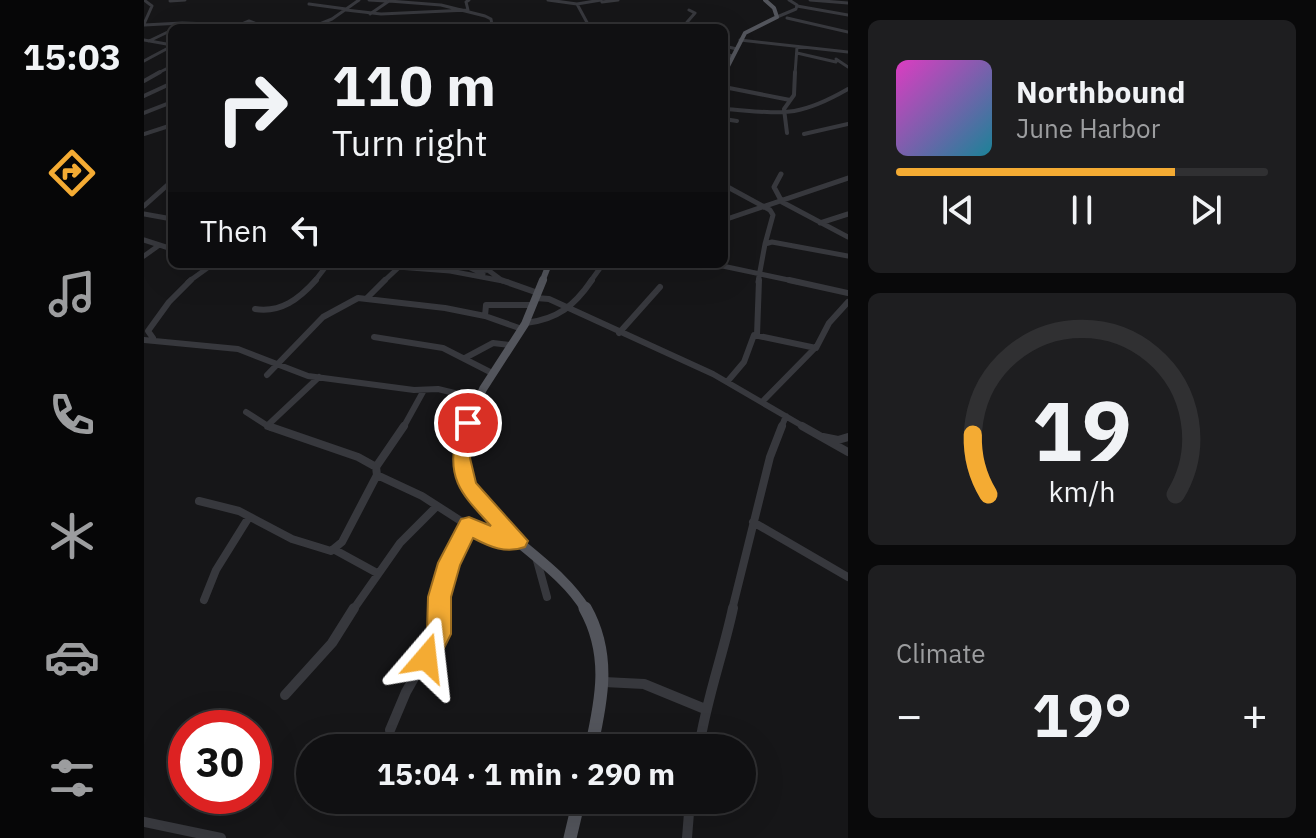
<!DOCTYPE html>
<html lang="en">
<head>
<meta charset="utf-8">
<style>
  body { margin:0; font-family:"IBM Plex Sans",sans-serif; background:#1e1e20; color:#f1f3f6; height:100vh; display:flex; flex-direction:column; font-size:30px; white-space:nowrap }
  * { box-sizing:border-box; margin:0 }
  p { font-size:26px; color:#9c9d9f }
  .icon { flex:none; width:44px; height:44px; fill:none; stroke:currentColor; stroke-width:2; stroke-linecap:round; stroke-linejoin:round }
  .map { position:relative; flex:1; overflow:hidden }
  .panel { display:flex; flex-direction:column; gap:20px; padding:20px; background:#09090a; width:468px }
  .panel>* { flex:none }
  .top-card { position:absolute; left:24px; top:24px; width:560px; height:244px; border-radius:12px; box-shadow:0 8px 32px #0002,0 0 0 2px #303032; background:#101012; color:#f1f3f6; overflow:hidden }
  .speed { position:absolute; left:24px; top:710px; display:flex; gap:16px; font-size:40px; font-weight:700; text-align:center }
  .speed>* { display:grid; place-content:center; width:104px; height:104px; border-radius:50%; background:#101012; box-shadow:0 8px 32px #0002,0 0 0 2px #303032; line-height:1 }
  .speed .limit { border:12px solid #d22; background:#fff; color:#111 }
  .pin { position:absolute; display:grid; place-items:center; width:68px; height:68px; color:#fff; margin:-34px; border:4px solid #fff; border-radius:50%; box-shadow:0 2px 8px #0007 }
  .me { position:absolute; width:88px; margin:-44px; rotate:17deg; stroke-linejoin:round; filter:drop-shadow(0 0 6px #0008) }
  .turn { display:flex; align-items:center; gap:28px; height:168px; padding:0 32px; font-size:36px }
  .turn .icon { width:104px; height:104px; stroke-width:2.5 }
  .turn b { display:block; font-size:56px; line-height:68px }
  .then { display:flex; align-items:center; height:76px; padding:0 32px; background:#0003; gap:16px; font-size:30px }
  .big { font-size:60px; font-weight:700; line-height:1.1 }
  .panel .tile { flex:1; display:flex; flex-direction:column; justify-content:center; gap:12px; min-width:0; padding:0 28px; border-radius:12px; background:#1e1e20 }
  .panel .dial { align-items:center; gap:0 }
  .dial svg { height:208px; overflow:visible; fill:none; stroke:#303032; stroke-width:7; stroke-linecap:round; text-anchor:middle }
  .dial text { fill:#f1f3f6; stroke:none }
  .song { display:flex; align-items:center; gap:24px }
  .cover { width:96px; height:96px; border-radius:12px; background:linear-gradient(135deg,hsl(310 70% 55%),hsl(190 70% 35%)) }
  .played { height:8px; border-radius:4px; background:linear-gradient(90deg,#f4ab33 75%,#303032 75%) }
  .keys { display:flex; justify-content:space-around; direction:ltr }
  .heat { display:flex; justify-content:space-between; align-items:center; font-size:44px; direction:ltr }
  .trip { position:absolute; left:152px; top:734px; width:460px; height:80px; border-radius:40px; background:#101012; box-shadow:0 8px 32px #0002,0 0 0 2px #303032; font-weight:700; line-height:80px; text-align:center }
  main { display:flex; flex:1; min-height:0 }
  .tab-bar { display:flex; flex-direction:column; width:144px; justify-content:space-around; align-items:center; background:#060607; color:#9c9d9f }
  .tab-bar .icon { width:56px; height:56px }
  .tab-bar .selected { color:#f4ab33 }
  .tab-bar b { font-size:36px; color:#f1f3f6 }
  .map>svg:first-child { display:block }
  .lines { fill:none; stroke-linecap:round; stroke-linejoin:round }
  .minor-far5 { stroke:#37383d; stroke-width:3 }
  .minor-far4 { stroke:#37383d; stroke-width:4 }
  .minor-far3 { stroke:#37383d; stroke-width:5 }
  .minor-far2 { stroke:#37383d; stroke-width:6 }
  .minor-far1 { stroke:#37383d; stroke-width:8 }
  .minor { stroke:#37383d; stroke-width:10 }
  .major-far4 { stroke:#53555c; stroke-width:4 }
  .major-far3 { stroke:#53555c; stroke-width:6 }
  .major-far2 { stroke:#53555c; stroke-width:8 }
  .major-far1 { stroke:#53555c; stroke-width:10 }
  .major { stroke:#53555c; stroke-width:13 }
  .route { fill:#f4ab33; stroke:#9f6f21; stroke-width:2 }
</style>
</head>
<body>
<main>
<nav class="tab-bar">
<b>15:03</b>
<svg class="icon selected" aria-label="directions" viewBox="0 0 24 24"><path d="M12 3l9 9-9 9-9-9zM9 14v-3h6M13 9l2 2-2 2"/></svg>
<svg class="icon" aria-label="music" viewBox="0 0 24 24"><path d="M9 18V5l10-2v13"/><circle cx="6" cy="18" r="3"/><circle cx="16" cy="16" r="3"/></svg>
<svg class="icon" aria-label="phone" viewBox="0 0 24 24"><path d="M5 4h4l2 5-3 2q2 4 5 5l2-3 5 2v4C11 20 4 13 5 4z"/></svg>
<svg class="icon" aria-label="climate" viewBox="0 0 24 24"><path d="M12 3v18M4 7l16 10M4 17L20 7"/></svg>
<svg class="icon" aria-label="car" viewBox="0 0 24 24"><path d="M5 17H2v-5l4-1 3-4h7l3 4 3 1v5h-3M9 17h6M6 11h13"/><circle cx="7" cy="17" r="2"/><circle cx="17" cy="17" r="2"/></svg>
<svg class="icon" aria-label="filters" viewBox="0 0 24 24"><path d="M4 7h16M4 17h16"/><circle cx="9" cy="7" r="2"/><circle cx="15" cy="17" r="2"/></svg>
</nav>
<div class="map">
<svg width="704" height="838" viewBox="0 0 704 838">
  <rect width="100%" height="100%" fill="#161618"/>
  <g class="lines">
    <path class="minor-far5" d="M0 0 8 6 0 24
      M225 0 242 1
      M404 0 433 4 457 0
      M666 0 704 3
      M26 1 41 0
      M458 2 474 0
      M165 4 202 9
      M433 4 446 28
      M653 6 704 15
      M202 10 237 14 324 10 322 2 325 0
      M226 14 245 1 297 5 341 16 347 19 348 25
      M633 17 652 9 653 5 645 0
      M643 18 704 32
      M0 25 38 23
      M91 27 105 21 123 28
      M31 28 39 23 94 25
      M166 28 188 19 215 0
      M341 28 350 25 371 28
      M538 28 551 13 545 10
      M0 40 28 45
      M596 40 704 52
      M5 41 28 30
      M580 46 593 49
      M653 53 692 62
      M580 54 589 56
      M692 59 704 67
      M0 61 28 46
      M12 74 28 66
      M651 74 653 47"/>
    <path class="minor-far4" d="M0 81 16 72
      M580 87 646 100
      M0 96 28 83
      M580 109C637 113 652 119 704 89
      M0 113 28 102
      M580 119 593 121
      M643 133 640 109 650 95 651 72
      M0 134 28 125
      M660 134 704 124"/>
    <path class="minor-far3" d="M637 174 630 187 638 202 704 237
      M580 185 626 210 629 215 621 244
      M0 206 28 181
      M0 214 28 219
      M580 220 704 178
      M676 223 704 214
      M0 240 28 249
      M0 256 14 246
      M214 264 306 271 364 282
      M318 264 339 274
      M569 264 654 282
      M334 271 344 270 356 279
      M44 282 69 264
      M170 282 184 264
      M239 282 254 268
      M446 282 459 264
      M614 282 621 244 628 242 704 256"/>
    <path class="minor-far2" d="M357 280 394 293
      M645 280 704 293
      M224 297 241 280
      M392 298 405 299 569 374 662 428
      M111 309C137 313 155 299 172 280
      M341 316 342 305H389
      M382 323C414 319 430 306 448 280
      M475 333 516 287
      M613 335 615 280
      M230 337 299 348 348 373
      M9 338 4 331 25 302 47 280
      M0 340 94 349 164 376 270 390 294 389 331 398
      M321 358 349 343 366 345
      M123 375 179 317 214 298 301 308 341 316 378 329
      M583 382 600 362 610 335 672 348 685 323 704 302
      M618 402 670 349
      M102 412 127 428
      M124 425 175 377
      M259 428 280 390
      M637 428 642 416"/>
    <path class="minor-far1" d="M124 426 214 457 232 467
      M658 426 704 452
      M679 437 694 440 704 437
      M232 467 260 426
      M233 475 278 496 337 534 373 541
      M55 501 95 511 148 539 187 551 198 542 233 475 232 467
      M609 522 704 577
      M191 550 233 573
      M392 557 403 597
      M60 600 72 570 105 517
      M209 610 256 543 293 506
      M296 610 305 563 325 526
      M588 610 626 457 638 426"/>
    <path class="minor" d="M460 682 500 684 561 709
      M141 695 188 643 210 608
      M246 730 262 692 295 634 296 608
      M555 748C562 700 579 655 589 608
      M0 822 77 838
      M543 838 546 800"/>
    <path class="major-far4" d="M580 74 601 33 633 17 630 8 621 0"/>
    <path class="major-far3" d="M398 282 405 264"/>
    <path class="major-far2" d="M322 428 339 389 381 324 399 280"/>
    <path class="major-far1" d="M323 426C297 518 403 544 442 610"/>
    <path class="major" d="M441 608C467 654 458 699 447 748
      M426 838 435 800"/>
  </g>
  <path class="route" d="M324 416 333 423 326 458 332 483 384 541 381 547C362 554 346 547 329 538L316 565 307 597V634L291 666 282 670 274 666 270 658 283 632 284 597 294 563 317 519 325 517 347 526C319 495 302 481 312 436 314 426 313 419 324 416Z"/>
</svg>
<div class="speed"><div class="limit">30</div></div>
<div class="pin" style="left:324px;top:423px;background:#d93025"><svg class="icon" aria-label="arrive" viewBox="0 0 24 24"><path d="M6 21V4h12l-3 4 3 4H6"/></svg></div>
<svg class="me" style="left:282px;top:658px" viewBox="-20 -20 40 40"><path d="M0-17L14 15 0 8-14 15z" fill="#f4ab33" stroke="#fff" stroke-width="4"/></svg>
<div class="trip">15:04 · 1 min · 290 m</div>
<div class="top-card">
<div class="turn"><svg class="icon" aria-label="right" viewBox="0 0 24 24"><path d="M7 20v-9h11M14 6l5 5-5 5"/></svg><div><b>110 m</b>Turn right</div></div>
<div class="then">Then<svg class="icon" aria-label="left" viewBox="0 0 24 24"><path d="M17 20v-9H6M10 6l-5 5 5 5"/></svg></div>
</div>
</div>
<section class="panel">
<div class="tile">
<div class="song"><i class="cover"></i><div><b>Northbound</b><p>June Harbor</p></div></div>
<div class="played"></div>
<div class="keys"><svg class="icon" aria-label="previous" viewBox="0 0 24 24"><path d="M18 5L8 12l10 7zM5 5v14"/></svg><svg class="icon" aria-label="pause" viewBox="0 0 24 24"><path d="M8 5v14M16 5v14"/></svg><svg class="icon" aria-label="next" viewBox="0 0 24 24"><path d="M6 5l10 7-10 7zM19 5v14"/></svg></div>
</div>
<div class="tile dial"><svg viewBox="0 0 100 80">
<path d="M14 69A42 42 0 1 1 86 69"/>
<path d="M14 69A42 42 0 0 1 8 46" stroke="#f4ab33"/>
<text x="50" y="56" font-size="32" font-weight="700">19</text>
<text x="50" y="72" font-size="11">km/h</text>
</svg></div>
<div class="tile"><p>Climate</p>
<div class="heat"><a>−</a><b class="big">19°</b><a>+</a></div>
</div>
</section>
</main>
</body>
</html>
